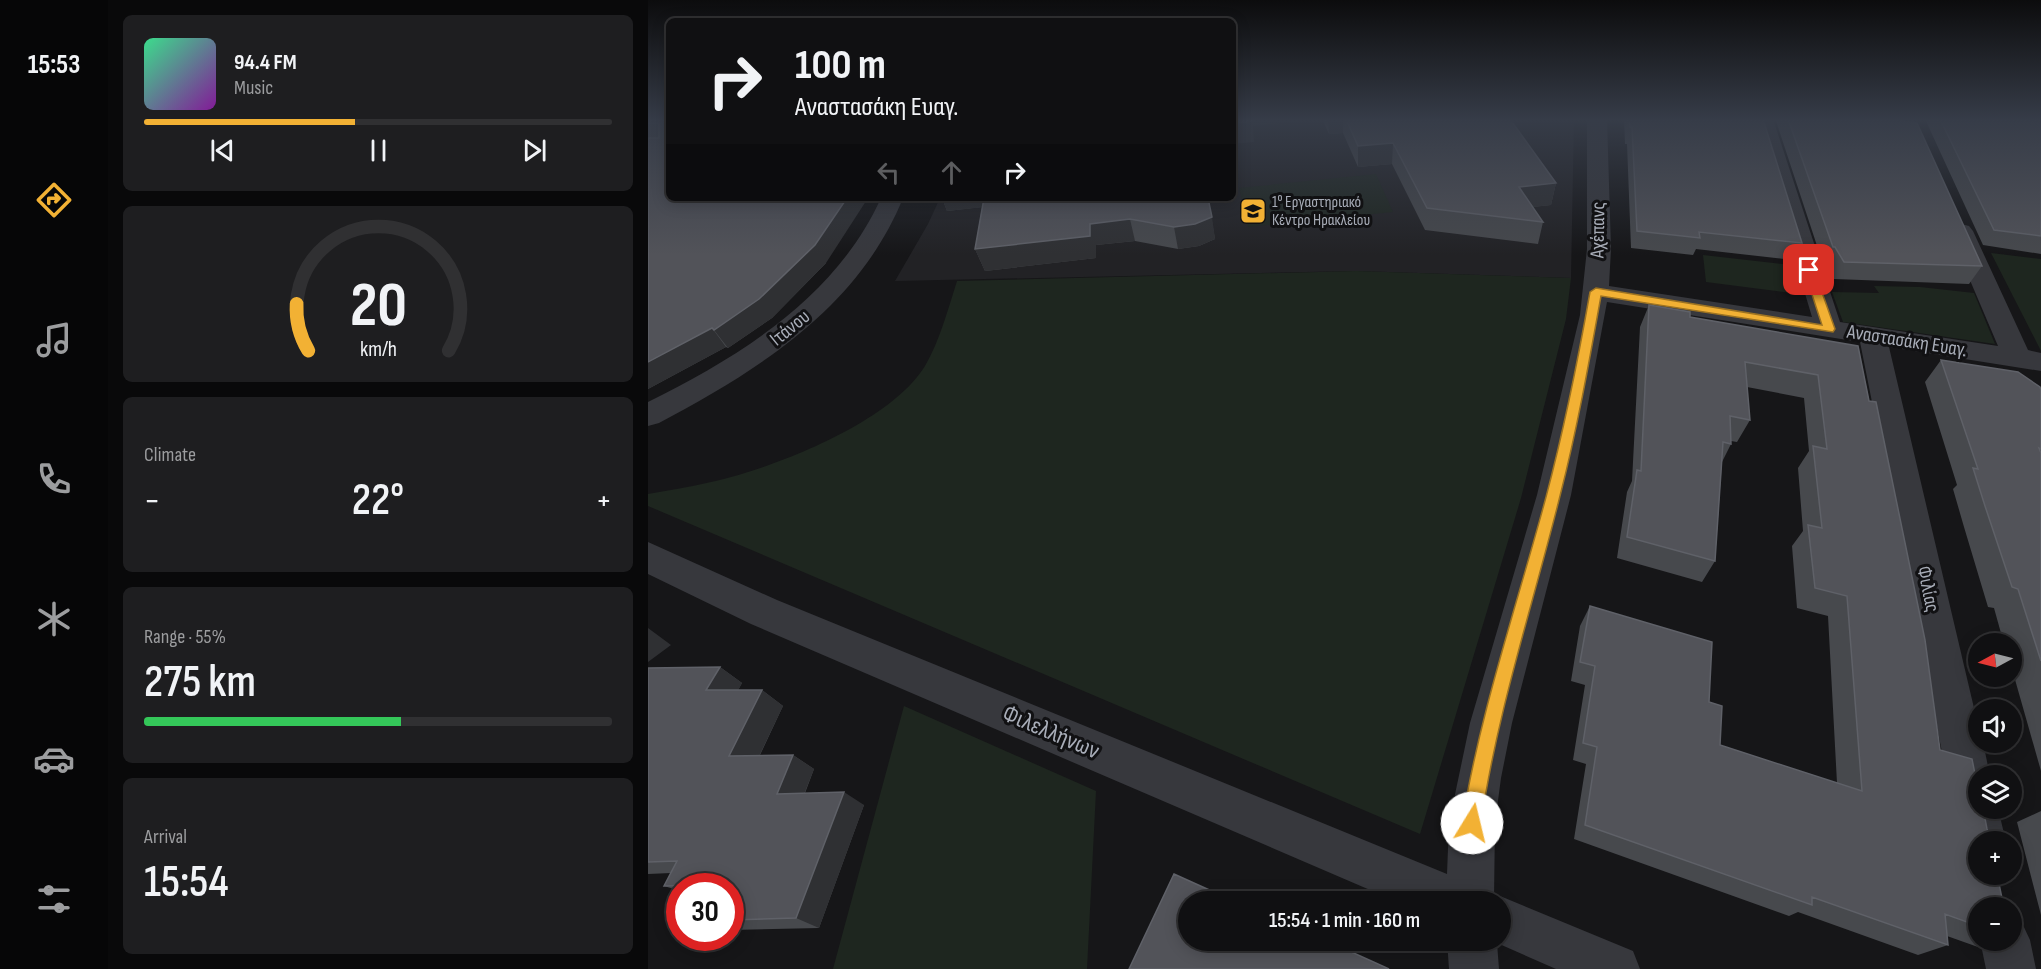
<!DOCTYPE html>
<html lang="en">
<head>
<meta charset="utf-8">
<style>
  body { margin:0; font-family:"Sofia Sans Condensed",sans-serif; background:#1e1e20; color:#f1f3f6; height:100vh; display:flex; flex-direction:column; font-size:22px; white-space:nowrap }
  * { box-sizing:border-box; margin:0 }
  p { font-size:20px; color:#9c9d9f }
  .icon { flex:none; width:33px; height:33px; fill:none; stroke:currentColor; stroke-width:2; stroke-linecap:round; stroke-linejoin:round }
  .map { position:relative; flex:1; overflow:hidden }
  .panel { display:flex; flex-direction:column; gap:15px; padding:15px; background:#09090a; width:540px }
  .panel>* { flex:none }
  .hud { position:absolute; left:18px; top:18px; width:570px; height:183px; border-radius:9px; box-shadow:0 3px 15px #0003,0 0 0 2px #303032; background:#101012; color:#f1f3f6; overflow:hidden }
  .needle { width:39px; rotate:263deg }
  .buttons { position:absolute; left:1320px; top:633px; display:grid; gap:12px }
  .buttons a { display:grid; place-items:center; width:54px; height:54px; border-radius:50%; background:#101012; box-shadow:0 3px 15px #0003,0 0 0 2px #303032; font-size:30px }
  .speed { position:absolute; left:18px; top:873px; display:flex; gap:12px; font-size:30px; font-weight:700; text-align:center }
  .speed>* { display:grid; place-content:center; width:78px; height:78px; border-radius:50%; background:#101012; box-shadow:0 3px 15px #0003,0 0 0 2px #303032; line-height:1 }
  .speed .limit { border:9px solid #d22; background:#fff; color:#111 }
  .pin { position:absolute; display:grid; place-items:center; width:51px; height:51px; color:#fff; margin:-26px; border-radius:12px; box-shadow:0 3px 9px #0006 }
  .me { position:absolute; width:66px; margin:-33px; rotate:9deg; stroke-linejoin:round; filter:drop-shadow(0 0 4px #0008) }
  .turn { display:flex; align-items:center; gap:21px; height:126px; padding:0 30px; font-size:27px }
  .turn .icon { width:78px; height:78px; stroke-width:2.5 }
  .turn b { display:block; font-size:42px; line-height:51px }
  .lanes { display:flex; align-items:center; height:57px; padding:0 30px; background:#0003; justify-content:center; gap:30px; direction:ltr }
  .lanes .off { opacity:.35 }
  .big { font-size:45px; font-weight:600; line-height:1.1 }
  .panel .card { flex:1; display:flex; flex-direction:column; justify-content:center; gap:9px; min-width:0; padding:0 21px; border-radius:9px; background:#1e1e20 }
  .panel .dial { align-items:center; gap:0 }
  .dial svg { height:156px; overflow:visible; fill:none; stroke:#303032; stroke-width:7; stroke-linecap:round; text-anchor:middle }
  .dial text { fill:#f1f3f6; stroke:none }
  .song { display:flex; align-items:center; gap:18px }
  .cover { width:72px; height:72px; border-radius:9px; background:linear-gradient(135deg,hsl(150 70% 55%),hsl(290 70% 35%)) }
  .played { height:6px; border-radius:3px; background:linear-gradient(90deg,#f2b134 45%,#303032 45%) }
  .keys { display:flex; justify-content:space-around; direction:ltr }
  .heat { display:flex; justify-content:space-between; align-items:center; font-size:33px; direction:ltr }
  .charge { height:9px; border-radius:4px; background:linear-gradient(90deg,#34c759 55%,#303032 0) }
  .trip { position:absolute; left:530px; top:891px; width:333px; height:60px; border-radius:30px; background:#101012; box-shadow:0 3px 15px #0003,0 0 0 2px #303032; font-weight:600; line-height:60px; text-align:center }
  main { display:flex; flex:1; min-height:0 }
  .dock { display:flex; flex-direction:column; width:108px; justify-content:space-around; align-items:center; background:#060607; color:#9c9d9f }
  .dock .icon { width:42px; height:42px }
  .dock .active { color:#f2b134 }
  .dock b { font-size:27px; color:#f1f3f6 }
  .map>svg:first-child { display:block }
  .built { fill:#222225 }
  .green { fill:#1e261f }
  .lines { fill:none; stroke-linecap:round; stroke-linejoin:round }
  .street { fill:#37383d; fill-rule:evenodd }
  .wall { fill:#47494d }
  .shaded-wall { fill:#2f3033 }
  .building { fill:#525359; stroke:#5f6168; stroke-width:1.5 }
  .route { fill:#f2b134; stroke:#9d7322; stroke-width:1.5 }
  .labels { text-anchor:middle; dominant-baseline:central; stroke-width:6; stroke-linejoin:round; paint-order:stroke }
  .far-poi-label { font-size:16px; fill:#a8adb8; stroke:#111113; text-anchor:start }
  .street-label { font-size:20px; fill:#a8adb8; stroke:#111113 }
  .near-street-label { font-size:24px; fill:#a8adb8; stroke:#111113 }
</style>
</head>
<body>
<main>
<nav class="dock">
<b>15:53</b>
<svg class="icon active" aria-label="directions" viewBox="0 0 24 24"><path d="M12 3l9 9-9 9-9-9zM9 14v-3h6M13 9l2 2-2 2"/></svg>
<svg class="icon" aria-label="music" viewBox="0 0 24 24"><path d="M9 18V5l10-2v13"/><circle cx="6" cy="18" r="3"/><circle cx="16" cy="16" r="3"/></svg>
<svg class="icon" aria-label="phone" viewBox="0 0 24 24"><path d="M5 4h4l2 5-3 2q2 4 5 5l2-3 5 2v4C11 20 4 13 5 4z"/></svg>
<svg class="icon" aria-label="climate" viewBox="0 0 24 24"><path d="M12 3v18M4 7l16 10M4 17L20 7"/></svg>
<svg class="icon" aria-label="car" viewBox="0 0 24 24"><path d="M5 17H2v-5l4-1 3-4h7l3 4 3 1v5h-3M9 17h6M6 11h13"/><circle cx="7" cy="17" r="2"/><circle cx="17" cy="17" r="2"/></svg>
<svg class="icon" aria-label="filters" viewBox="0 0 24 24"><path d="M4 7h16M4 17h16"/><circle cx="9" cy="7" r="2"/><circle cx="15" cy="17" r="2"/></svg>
</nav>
<section class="panel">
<div class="card">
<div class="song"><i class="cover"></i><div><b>94.4 FM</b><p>Music</p></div></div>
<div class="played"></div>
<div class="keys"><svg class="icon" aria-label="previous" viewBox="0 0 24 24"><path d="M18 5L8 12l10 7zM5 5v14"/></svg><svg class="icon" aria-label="pause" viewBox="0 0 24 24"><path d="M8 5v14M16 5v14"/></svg><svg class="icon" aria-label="next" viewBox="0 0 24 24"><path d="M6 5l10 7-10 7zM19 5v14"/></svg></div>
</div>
<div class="card dial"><svg viewBox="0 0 100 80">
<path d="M14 69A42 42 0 1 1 86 69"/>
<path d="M14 69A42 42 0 0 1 8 45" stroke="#f2b134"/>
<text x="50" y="56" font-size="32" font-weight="700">20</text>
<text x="50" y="72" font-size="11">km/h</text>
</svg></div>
<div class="card"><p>Climate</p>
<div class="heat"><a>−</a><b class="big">22°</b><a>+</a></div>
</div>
<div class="card"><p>Range · 55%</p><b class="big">275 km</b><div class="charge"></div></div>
<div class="card"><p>Arrival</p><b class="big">15:54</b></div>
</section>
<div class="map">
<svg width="1393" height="969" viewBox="0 0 1393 969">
  <rect width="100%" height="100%" fill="#161618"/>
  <path class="built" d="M585 119H926L923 278 708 271 247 281 280 224 292 198H585Z"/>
  <path class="green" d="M728 174 745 212 600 227 591 188Z
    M1343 253 1393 259V351Z
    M1055 255 1143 265 1151 294 1058 282Z
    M708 271 923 278 918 319 873 498 772 834 0 506V494C21 490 42 487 63 482 126 468 242 423 277 366 292 340 300 309 309 281Z
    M1226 286 1272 287 1326 293 1347 344 1195 322 1184 292 1231 293Z
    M256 706 448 791 439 969H185Z"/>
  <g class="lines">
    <path class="street" d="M939 119H959L963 249 961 286 1164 317 1105 119H1125L1192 322 1350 346 1301 231 1305 226 1313 224 1321 226 1325 231 1380 350 1393 353V371L1241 347 1330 725V742H1335L1342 776H1330V808H1350L1358 842H1330V863L1319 858 1312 842 1212 342 959 302 923 495 864 723 853 778 847 823 846 898 852 896 985 951 992 969H908L849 943 851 969H801L799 940H852V902H750L103 624 0 574V542L129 600 799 874 801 823 822 723 889 495 932 315 939 249Z
      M233 198H255C211 307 111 370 11 423L0 426V402C94 355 188 297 233 198Z
      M1364 918 1374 923 1382 940 1388 969H1338L1332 940H1364Z"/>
  </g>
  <path class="wall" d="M0 119H21L178 263 124 318 80 348 78 347 0 389Z
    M674 119H862L908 183 903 205 884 207 895 222 890 244 777 230 744 164 710 167 695 133 681 134Z
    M976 119H1115L1154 243 1145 260 1048 249 1045 255 983 248 979 144H977Z
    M1128 119H1237L1334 266 1321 284 1186 279 1178 264H1175L1128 121Z
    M1277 119H1384L1393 120V254L1335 245Z
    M294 198H560L567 239 551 246 530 249 487 241 448 245V258L337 271 327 249 334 207 299 211Z
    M1001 305 1042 317 1210 346 1292 750 1330 908V940H1352L1330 947 1299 936 1300 945 1270 955 1150 912 1141 916 926 839 938 764 925 760 937 685 923 681 932 626 942 606 1061 702 1072 745 1189 783 1180 616 1149 608 1144 546 1155 531 1150 468 1161 451 1156 398 1099 387 1102 420 1089 442 1083 441V444L1074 462 1067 561 1054 582 969 558 979 492 984 481 992 327Z
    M1293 360 1393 390V771L1364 669V644H1356L1346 608 1340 607 1316 527 1305 489 1309 485 1277 382Z
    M72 667 94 683 90 690H114L135 706 112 755H145L166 769 157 793 216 805 171 928 82 930V886H32V891L16 886 23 873 0 874V668Z
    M1393 811V915L1369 822Z"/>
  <path class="shaded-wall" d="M601 119H672L605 126 606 142 585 144V123Z
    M680 119H695V133L681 134Z
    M745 143 744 164 710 167V146Z
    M908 183 903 205 867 209 871 187Z
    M199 198H220L178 263 124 318 80 348 66 330Z
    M294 198H343L346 206 299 211Z
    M564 217 567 239 551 246 530 249 526 227Z
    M482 219 487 241 448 245V258L337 271 327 249 442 224Z
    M64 328 78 347 0 389V362Z
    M0 628 23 645 0 662Z
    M72 667 94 683 82 706 58 690Z
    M114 690 135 706 104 771 81 756Z
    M145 755 166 769 151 807 129 794Z
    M196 792 216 805 171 928 148 918Z"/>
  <path class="building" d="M0 119H21V198H199L167 245 111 299 66 330 64 328 0 362V138H11V123H0Z
    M585 119H604L605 121 585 123Z
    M698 119H862L908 183 871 187 895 222 779 208 745 143 710 146Z
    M981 119H1115L1154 243 1051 232 1052 238 989 231 984 127H982Z
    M1140 119H1237L1269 123 1334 266 1196 262 1187 247H1185Z
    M1292 119H1384L1393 120V236L1346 230Z
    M336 198H560L564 217 547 224 526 227 482 219 442 224V236L327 249Z
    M1001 305 1042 312V317L1210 346 1221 401 1228 402 1277 640 1292 750 1324 759 1330 789V808H1335L1339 829 1345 842H1330V874H1349L1356 908H1330V926L1297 914 1300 945 1164 897V905L937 825 949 747 935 743 947 666 932 662 942 606 1064 642 1061 702 1074 706 1072 745 1214 791 1199 596 1167 588 1160 525 1174 528 1165 446 1179 449 1170 375 1097 362 1102 420 1082 416 1083 444 1075 442 1067 561 979 537 989 470 993 471Z
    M1293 360 1370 372 1392 387 1393 390V449L1391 448 1393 453V661L1370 589 1364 587 1337 506 1325 468 1330 469Z
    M72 667 58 690H114L81 756 145 755 129 794 196 792 148 918 82 920V886H62L63 885 16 886 29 861 0 862V668Z
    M526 874 588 902H540V940H677L741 969H481Z"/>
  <linearGradient id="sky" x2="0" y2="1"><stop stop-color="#0c0c0d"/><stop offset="0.47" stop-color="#363c48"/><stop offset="1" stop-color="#363c48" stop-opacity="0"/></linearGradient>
  <rect width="1393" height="255" fill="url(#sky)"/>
  <path class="route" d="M1161 267 1166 270 1187 329 1185 332 953 296C941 363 929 430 912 496 885 605 849 712 833 823L830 830 824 833 817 830 814 823C832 712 869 605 898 497 916 429 930 360 942 292L948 288 1174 325 1156 270Z"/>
  <defs>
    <symbol id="school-square" viewBox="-11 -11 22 22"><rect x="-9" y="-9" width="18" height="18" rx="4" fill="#f2b134" stroke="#111113"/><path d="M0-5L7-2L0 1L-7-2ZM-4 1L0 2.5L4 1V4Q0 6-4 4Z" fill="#111"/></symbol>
  </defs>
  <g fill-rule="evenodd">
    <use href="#school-square" x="590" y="196" width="30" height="30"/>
  </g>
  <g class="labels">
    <g class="far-poi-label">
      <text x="624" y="202">1⁰ Εργαστηριακό<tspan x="624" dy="18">Κέντρο Ηρακλείου</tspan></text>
    </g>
    <g class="street-label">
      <text transform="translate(950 230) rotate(-89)">Αχέπανς</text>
      <text transform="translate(142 328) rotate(-39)">Ιτάνου</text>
      <text transform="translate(1259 341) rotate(9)">Αναστασάκη Ευαγ.</text>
      <text transform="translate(1280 589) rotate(78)">Φιλίας</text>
    </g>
    <g class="near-street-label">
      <text transform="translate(403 732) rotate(23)">Φιλελλήνων</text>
    </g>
  </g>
</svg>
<div class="buttons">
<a><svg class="needle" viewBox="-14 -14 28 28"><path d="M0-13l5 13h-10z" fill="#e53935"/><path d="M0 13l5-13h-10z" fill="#9c9d9f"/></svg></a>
<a><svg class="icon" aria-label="sound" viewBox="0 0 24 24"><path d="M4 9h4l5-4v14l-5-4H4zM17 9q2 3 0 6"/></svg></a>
<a><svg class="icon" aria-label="layers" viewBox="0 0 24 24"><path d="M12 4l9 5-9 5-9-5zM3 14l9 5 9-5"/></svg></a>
<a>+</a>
<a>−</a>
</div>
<div class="speed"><div class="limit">30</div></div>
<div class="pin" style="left:1161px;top:270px;background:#d93025"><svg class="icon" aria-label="arrive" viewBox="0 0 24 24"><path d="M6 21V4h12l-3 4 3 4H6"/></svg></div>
<svg class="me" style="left:824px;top:823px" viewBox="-20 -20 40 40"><circle r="19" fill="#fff"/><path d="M0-13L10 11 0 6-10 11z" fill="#f2b134"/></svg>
<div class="trip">15:54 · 1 min · 160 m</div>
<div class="hud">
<div class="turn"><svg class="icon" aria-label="right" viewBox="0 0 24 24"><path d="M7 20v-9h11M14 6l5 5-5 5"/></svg><div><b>100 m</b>Αναστασάκη Ευαγ.</div></div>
<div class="lanes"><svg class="icon off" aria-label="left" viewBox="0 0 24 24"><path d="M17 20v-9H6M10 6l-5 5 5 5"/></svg><svg class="icon off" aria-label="ahead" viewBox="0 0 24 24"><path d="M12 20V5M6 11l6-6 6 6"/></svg><svg class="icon" aria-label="right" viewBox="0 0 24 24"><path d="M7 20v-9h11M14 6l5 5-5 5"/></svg></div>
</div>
</div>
</main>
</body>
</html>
